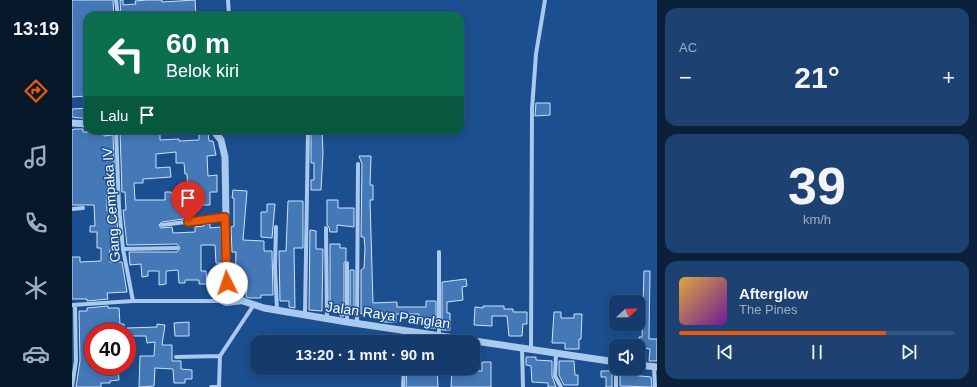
<!DOCTYPE html>
<html lang="id">
<head>
<meta charset="utf-8">
<style>
  body { margin:0; font-family:Helvetica,sans-serif; background:#1d4271; color:#f1f3f6; height:100vh; display:flex; flex-direction:column; font-size:15px; white-space:nowrap }
  * { box-sizing:border-box; margin:0 }
  p { font-size:13px; color:#9dadc1 }
  .icon { flex:none; width:22px; height:22px; fill:none; stroke:currentColor; stroke-width:2; stroke-linecap:round; stroke-linejoin:round }
  .map { position:relative; flex:1; overflow:hidden }
  .sheet { display:flex; flex-direction:column; gap:8px; padding:8px; background:#0b203b; width:320px }
  .sheet>* { flex:none }
  .guide { position:absolute; left:12px; top:12px; width:380px; height:122px; border-radius:12px; box-shadow:0 2px 10px #0003,0 0 0 1px #33557e; background:#0b6e4f; color:#fff; overflow:hidden }
  .needle { width:26px; rotate:68deg }
  .buttons { position:absolute; left:537px; top:295px; display:grid; gap:8px }
  .buttons a { display:grid; place-items:center; width:36px; height:36px; border-radius:8px; background:#143b6b; box-shadow:0 2px 10px #0003,0 0 0 1px #33557e; font-size:20px }
  .speed { position:absolute; left:12px; top:323px; display:flex; gap:8px; font-size:20px; font-weight:700; text-align:center }
  .speed>* { display:grid; place-content:center; width:52px; height:52px; border-radius:50%; background:#143b6b; box-shadow:0 2px 10px #0003,0 0 0 1px #33557e; line-height:1 }
  .speed .limit { border:6px solid #d22; background:#fff; color:#111 }
  .pin { position:absolute; display:grid; place-items:center; width:34px; height:34px; color:#fff; margin:-41px -17px; border-radius:50% 50% 50% 0; rotate:-45deg; box-shadow:0 0 4px #0007 }
  .pin .icon { rotate:45deg }
  .me { position:absolute; width:44px; margin:-22px; rotate:356deg; stroke-linejoin:round; filter:drop-shadow(0 0 3px #0008) }
  .turn { display:flex; align-items:center; gap:14px; height:84px; padding:0 16px; font-size:18px }
  .turn .icon { width:52px; height:52px; stroke-width:2.5 }
  .turn b { display:block; font-size:28px; line-height:34px }
  .then { display:flex; align-items:center; height:38px; padding:0 16px; background:#0003; gap:8px; font-size:15px }
  .big { font-size:30px; font-weight:800; line-height:1.1 }
  .sheet .card { flex:1; display:flex; flex-direction:column; justify-content:center; gap:6px; min-width:0; padding:0 14px; border-radius:12px; background:#1d4271 }
  .sheet .dial { align-items:center; gap:0 }
  .dial b { font-size:52px; line-height:1 }
  .song { display:flex; align-items:center; gap:12px }
  .cover { width:48px; height:48px; border-radius:6px; background:linear-gradient(135deg,hsl(40 70% 55%),hsl(280 70% 35%)) }
  .played { height:4px; border-radius:2px; background:linear-gradient(90deg,#ea580c 75%,#33557e 75%) }
  .keys { display:flex; justify-content:space-around; direction:ltr }
  .heat { display:flex; justify-content:space-between; align-items:center; font-size:22px; direction:ltr }
  .trip { position:absolute; left:178px; top:335px; width:230px; height:40px; border-radius:12px; background:#143b6b; box-shadow:0 2px 10px #0003,0 0 0 1px #33557e; font-weight:800; line-height:40px; text-align:center }
  main { display:flex; flex:1; min-height:0 }
  .menu { display:flex; flex-direction:column; width:72px; justify-content:space-around; align-items:center; background:#08182b; color:#9dadc1 }
  .menu .icon { width:28px; height:28px }
  .menu .selected { color:#ea580c }
  .menu b { font-size:18px; color:#f1f3f6 }
  .map>svg:first-child { display:block }
  .building { fill:#4478b7; stroke:#cfe3fa; fill-rule:evenodd }
  .lines { fill:none; stroke-linecap:round; stroke-linejoin:round }
  .minor { stroke:#a9c9ee; stroke-width:4 }
  .tertiary { stroke:#a9c9ee; stroke-width:7 }
  .route-casing { stroke:#983908; stroke-width:10 }
  .route { stroke:#ea580c; stroke-width:7 }
  .labels { text-anchor:middle; dominant-baseline:central; stroke-width:3; stroke-linejoin:round; paint-order:stroke }
  .street-label { font-size:14px; fill:#fff; stroke:#1b4f8f }
</style>
</head>
<body>
<main>
<nav class="menu">
<b>13:19</b>
<svg class="icon selected" aria-label="directions" viewBox="0 0 24 24"><path d="M12 3l9 9-9 9-9-9zM9 14v-3h6M13 9l2 2-2 2"/></svg>
<svg class="icon" aria-label="music" viewBox="0 0 24 24"><path d="M9 18V5l10-2v13"/><circle cx="6" cy="18" r="3"/><circle cx="16" cy="16" r="3"/></svg>
<svg class="icon" aria-label="phone" viewBox="0 0 24 24"><path d="M5 4h4l2 5-3 2q2 4 5 5l2-3 5 2v4C11 20 4 13 5 4z"/></svg>
<svg class="icon" aria-label="climate" viewBox="0 0 24 24"><path d="M12 3v18M4 7l16 10M4 17L20 7"/></svg>
<svg class="icon" aria-label="car" viewBox="0 0 24 24"><path d="M5 17H2v-5l4-1 3-4h7l3 4 3 1v5h-3M9 17h6M6 11h13"/><circle cx="7" cy="17" r="2"/><circle cx="17" cy="17" r="2"/></svg>
</nav>
<div class="map">
<svg width="585" height="387" viewBox="0 0 585 387">
  <rect width="100%" height="100%" fill="#1b4f8f"/>
  <path class="building" d="M0 0H41L42 16H16V25H13L14 49H16L15 96 0 97Z
    M48 0H51V5L64 4 63 1 75 0H90V2L123 0 124 16H49Z
    M464 103H478V115L463 116Z
    M16 108V119L0 117V109Z
    M3 129H11V132H32V136L41 135 43 186 35 187V211L44 210 47 242H42L43 249H38V262H50L55 292 35 293 36 299 15 301V299H0V257H8V262L29 261V248H25V232H18V226H23L22 205H0V130Z
    M55 130H76L77 133H88V140L107 139V141L127 140V132H136L137 141H141L144 155 135 156 136 176 145 175V192H138V205H130V202H119L118 218 90 222 87 225 89 228 100 227 101 233 123 232V227L132 226V224H138V228L149 227 150 263H144L143 245H129V271H134L135 284H127V280H113V283H107L106 270 94 271V284L87 285V271H76V276L70 277 69 264 58 265 57 252H105L108 248 105 244 55 245 51 210H54L53 192H50L48 131ZM104 152V163H112L113 174H115L116 195H100L99 192H93V200H63L62 183H71V179L99 177 98 167 84 168V154Z
    M239 130H250L251 153 249 190H239V180H242V163H239Z
    M287 156H299L298 185H301V200H298L301 303 325 302V307H354V301H364V328H354V321H347V314H324V322H308V314H289V270L292 268 293 248 292 237H289L290 164Z
    M161 190 175 191 171 240 192 241V251H200L201 295H189V298H178L174 297 175 287H163L164 252H160L159 227 162 226V198H160Z
    M255 200H266V208H282V227L265 225V232H258L257 227 255 225Z
    M216 201H231V248H222L223 308 217 307V301H208L207 251H214Z
    M195 204H203L200 238 189 237V212H195Z
    M238 230 244 231V249H251L250 311 237 310Z
    M258 244H268V248H274V260L272 263V316H268V308H258Z
    M278 270H282V315H278Z
    M572 271H578L577 339H585V361H577L578 349 567 347V337H570Z
    M394 279 395 286 390 287 391 300 375 302V313H378V330H370V282Z
    M36 306V308H47L48 324H52V332H45V329H28V332H21V366H46L47 380 38 381V383H29V387H4L8 361 7 311H15V308Z
    M411 306H432V309H441V312H455V324H451L450 336H437L435 316H420V326L402 325 403 307 411 308Z
    M482 312H489V318H502V314H510L509 339H507V349H493V343H480Z
    M117 322V336H103L102 323Z
    M85 324 93 325 90 345H100V361H109V369L120 370V379H113V383H102L101 369 83 368 82 386 67 387 68 356H82L83 342 75 343 74 336H55V328L85 327Z
    M454 357H464V360L480 361V376L484 387H476V383L460 382 459 366 454 365Z
    M487 361H502L503 375H506V385H492L487 375Z
    M410 362H419V387H379L380 368H392V371H410Z
    M335 368H365L366 387H334Z
    M529 371H540V387H534V377H529Z
    M548 374 579 377 580 387 548 386Z"/>
  <g class="lines">
    <path class="minor" d="M44 0 46 16
      M156 0 157 16
      M44 130 47 207 51 249 61 301
      M0 209 11 208
      M90 225 153 217
      M204 227 203 267 205 310
      M254 228 255 319
      M51 249 105 248
      M367 252V335
      M275 263V322
      M147 301 154 304 171 302
      M0 305 61 301H147L154 298 160 292
      M233 315 236 130
      M285 324 286 164
      M332 342V330
      M450 348 451 387
      M459 350 460 109 464 54 473 0
      M484 354 483 376 489 387
      M104 357 148 356
      M544 362V387
      M582 367 583 387
      M0 387 4 361 3 305
      M139 387H147
      M147 387 148 356 181 306
      M331 387 332 368"/>
    <path class="tertiary" d="M0 123 16 124
      M141 130 149 140 153 157 155 283 160 292 171 301 192 308 275 322 544 362
      M566 365 585 367"/>
  </g>
  <g class="lines">
    <defs>
      <path id="route" d="M116 222 153 217 155 283"/>
    </defs>
    <use href="#route" class="route-casing"/>
    <use href="#route" class="route"/>
  </g>
  <g class="labels">
    <g class="street-label">
      <text transform="translate(39 205) rotate(-94)">Gang Cempaka IV</text>
      <text transform="translate(316 315) rotate(8)">Jalan Raya Panglan</text>
    </g>
  </g>
</svg>
<div class="buttons">
<a><svg class="needle" viewBox="-14 -14 28 28"><path d="M0-13l5 13h-10z" fill="#e53935"/><path d="M0 13l5-13h-10z" fill="#9dadc1"/></svg></a>
<a><svg class="icon" aria-label="sound" viewBox="0 0 24 24"><path d="M4 9h4l5-4v14l-5-4H4zM17 9q2 3 0 6"/></svg></a>
</div>
<div class="speed"><div class="limit">40</div></div>
<div class="pin" style="left:116px;top:222px;background:#d93025"><svg class="icon" aria-label="arrive" viewBox="0 0 24 24"><path d="M6 21V4h12l-3 4 3 4H6"/></svg></div>
<svg class="me" style="left:155px;top:283px" viewBox="-20 -20 40 40"><circle r="19" fill="#fff"/><path d="M0-13L10 11 0 6-10 11z" fill="#ea580c"/></svg>
<div class="trip">13:20 · 1 mnt · 90 m</div>
<div class="guide">
<div class="turn"><svg class="icon" aria-label="left" viewBox="0 0 24 24"><path d="M17 20v-9H6M10 6l-5 5 5 5"/></svg><div><b>60 m</b>Belok kiri</div></div>
<div class="then">Lalu<svg class="icon" aria-label="arrive" viewBox="0 0 24 24"><path d="M6 21V4h12l-3 4 3 4H6"/></svg></div>
</div>
</div>
<section class="sheet">
<div class="card"><p>AC</p>
<div class="heat"><a>−</a><b class="big">21°</b><a>+</a></div>
</div>
<div class="card dial"><b>39</b><p>km/h</p></div>
<div class="card">
<div class="song"><i class="cover"></i><div><b>Afterglow</b><p>The Pines</p></div></div>
<div class="played"></div>
<div class="keys"><svg class="icon" aria-label="previous" viewBox="0 0 24 24"><path d="M18 5L8 12l10 7zM5 5v14"/></svg><svg class="icon" aria-label="pause" viewBox="0 0 24 24"><path d="M8 5v14M16 5v14"/></svg><svg class="icon" aria-label="next" viewBox="0 0 24 24"><path d="M6 5l10 7-10 7zM19 5v14"/></svg></div>
</div>
</section>
</main>
</body>
</html>
